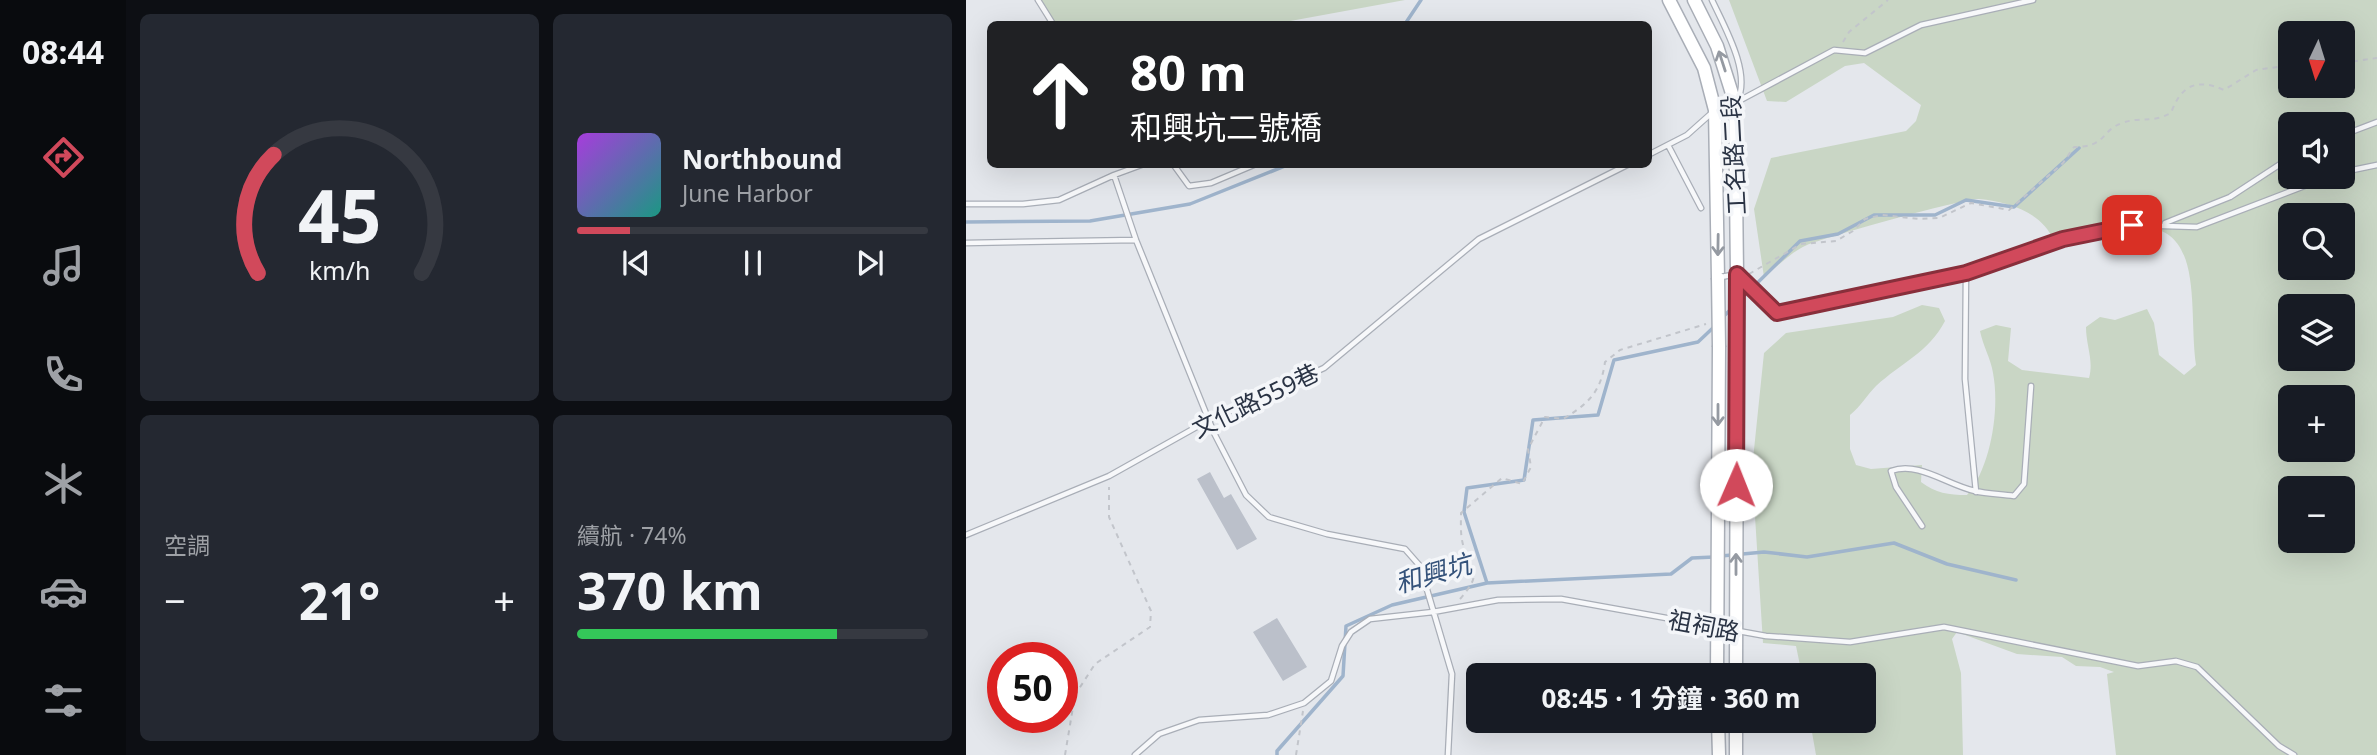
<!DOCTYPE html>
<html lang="zh-TW">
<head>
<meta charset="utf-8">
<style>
  body { margin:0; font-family:"Noto Sans","Noto Sans TC",sans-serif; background:#242831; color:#f1f3f6; height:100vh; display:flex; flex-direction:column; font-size:26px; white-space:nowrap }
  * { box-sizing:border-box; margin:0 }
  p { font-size:23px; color:#9ea1a6 }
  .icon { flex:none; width:38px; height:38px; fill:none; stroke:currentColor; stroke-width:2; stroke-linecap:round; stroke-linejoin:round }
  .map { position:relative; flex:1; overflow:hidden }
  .details { display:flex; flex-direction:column; gap:14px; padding:14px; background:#0d0f14; width:840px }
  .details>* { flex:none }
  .banner { position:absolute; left:21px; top:21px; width:665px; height:147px; border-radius:10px; box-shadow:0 7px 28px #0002; background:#202124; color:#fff; overflow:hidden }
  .needle { width:46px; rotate:184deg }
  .controls { position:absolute; left:1312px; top:21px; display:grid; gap:14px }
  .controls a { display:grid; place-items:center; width:77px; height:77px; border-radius:10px; background:#171b24; box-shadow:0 7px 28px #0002; font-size:35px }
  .speed { position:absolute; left:21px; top:642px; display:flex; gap:14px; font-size:35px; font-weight:700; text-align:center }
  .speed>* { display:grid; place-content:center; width:91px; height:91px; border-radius:50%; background:#171b24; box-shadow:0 7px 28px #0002; line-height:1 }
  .speed .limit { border:10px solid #d22; background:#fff; color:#111 }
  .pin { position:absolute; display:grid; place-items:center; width:60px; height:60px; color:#fff; margin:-30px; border-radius:14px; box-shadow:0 4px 10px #0006 }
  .me { position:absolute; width:77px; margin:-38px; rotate:1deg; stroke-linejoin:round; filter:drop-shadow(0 0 5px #0008) }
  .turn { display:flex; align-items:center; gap:24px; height:147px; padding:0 28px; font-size:32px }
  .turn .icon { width:91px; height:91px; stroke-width:2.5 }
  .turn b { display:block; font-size:49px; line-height:60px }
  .big { font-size:52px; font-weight:700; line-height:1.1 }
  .details .widget { flex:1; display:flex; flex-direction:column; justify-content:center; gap:10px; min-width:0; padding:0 24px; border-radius:10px; background:#242831 }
  .details .dial { align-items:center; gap:0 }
  .dial svg { height:182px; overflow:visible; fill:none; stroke:#363941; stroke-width:7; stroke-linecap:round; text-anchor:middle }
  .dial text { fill:#f1f3f6; stroke:none }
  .song { display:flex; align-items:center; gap:21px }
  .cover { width:84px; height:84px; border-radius:10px; background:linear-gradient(135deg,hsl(280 70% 55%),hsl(170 70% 35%)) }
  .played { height:7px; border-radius:4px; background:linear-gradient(90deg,#d1495b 15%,#363941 15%) }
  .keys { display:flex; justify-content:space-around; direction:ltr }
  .heat { display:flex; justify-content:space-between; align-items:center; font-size:38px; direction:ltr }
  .charge { height:10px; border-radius:5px; background:linear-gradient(90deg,#34c759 74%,#363941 0) }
  .details .tiles { flex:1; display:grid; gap:14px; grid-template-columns:repeat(2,1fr) }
  .trip { position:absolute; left:500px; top:663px; width:410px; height:70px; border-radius:10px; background:#171b24; box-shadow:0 7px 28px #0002; font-weight:700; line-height:70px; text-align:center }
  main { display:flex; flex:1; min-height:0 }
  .menu { display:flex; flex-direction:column; width:126px; justify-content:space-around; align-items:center; background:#090b0e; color:#9ea1a6 }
  .menu .icon { width:49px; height:49px }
  .menu .selected { color:#d1495b }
  .menu b { font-size:32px; color:#f1f3f6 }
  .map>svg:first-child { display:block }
  .green { fill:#c9d6c5; fill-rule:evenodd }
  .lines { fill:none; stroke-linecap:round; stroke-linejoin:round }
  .stream { stroke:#9fb4cc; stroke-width:3.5 }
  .building { fill:#bbc0ca }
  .lane-casing { stroke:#a9aeb7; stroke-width:7 }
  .secondary-casing { stroke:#a9aeb7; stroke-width:15 }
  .path { stroke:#c2c5cb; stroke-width:2; stroke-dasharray:5 5; stroke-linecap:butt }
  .lane { stroke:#f7f8fa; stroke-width:4.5 }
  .secondary { stroke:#fff; stroke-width:12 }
  .lane-bridge-casing { stroke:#a9aeb7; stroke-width:7; stroke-linecap:butt }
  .secondary-bridge-casing { stroke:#a9aeb7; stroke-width:15; stroke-linecap:butt }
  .lane-bridge { stroke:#f7f8fa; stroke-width:4.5 }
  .secondary-bridge { stroke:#fff; stroke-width:12 }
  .oneway { stroke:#959aa2 }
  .route-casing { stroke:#882f3b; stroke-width:18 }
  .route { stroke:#d1495b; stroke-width:12 }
  .labels { text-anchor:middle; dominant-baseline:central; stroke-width:7; stroke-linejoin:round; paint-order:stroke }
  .street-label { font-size:24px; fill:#2b3445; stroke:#f4f6f9 }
  .water-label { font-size:26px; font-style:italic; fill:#34527a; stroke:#f4f6f9 }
</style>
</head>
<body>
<main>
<nav class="menu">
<b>08:44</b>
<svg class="icon selected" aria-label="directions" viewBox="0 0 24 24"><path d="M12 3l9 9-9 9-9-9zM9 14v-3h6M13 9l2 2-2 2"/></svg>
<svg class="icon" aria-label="music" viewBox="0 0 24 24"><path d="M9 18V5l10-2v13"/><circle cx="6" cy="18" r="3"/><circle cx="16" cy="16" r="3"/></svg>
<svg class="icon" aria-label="phone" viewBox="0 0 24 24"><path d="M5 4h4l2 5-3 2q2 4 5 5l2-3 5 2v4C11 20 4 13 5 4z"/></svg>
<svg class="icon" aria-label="climate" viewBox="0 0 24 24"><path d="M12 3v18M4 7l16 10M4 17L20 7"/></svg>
<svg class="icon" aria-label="car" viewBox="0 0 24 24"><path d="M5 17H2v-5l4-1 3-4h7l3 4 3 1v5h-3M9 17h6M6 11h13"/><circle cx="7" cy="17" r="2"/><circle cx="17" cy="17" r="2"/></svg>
<svg class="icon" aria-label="filters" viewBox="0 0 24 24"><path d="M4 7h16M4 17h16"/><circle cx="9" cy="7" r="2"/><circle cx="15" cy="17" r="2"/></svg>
</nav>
<section class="details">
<div class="tiles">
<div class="widget dial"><svg viewBox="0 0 100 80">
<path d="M14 69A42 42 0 1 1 86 69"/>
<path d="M14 69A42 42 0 0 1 21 17" stroke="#d1495b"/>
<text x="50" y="56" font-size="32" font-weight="700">45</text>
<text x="50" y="72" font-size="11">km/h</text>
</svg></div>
<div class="widget">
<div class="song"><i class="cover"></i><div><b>Northbound</b><p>June Harbor</p></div></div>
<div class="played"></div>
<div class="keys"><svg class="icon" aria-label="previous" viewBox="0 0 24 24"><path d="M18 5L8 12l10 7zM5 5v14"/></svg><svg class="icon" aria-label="pause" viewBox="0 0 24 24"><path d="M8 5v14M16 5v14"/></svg><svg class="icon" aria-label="next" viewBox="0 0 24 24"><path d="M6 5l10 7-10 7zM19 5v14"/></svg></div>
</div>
<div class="widget"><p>空調</p>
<div class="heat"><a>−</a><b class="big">21°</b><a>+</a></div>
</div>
<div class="widget"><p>續航 · 74%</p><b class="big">370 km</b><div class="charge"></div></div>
</div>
</section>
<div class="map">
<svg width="1411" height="755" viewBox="0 0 1411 755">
  <rect width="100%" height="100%" fill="#e4e7ec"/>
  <path class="green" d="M72 0H439L308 24H82Z
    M763 0H1411V755H1150L1141 674 1148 672 1134 667 1110 666 1096 657 1051 654 991 632 986 639 995 673 997 755H850L844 721H898V676L836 675 830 646 797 643 786 469 798 353 820 333 927 317 956 305 973 308 979 321C963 352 935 363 910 386 901 395 895 406 884 415V449L890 465 905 469 956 465 955 482C970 493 982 495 1001 495 1025 467 1034 409 1027 373 1025 359 1017 346 1014 331L1030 325 1045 328 1042 361 1056 370 1123 378C1128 360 1120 346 1120 327L1134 317 1149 320 1181 309 1188 323 1193 355 1218 375 1230 365C1221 301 1244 205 1143 231 1119 238 1117 249 1088 241 1076 212 1043 202 1013 199 1002 197 856 238 841 245 825 252 812 266 798 277L788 209 805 158 940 131 950 121 955 105 898 63 879 66 820 102 801 101ZM1325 33H1377V86H1325ZM1325 124H1377V177H1325ZM1325 215H1377V268H1325ZM1325 306H1377V359H1325ZM1325 397H1377V450H1325ZM1325 488H1377V541H1325Z"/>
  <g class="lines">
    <path class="stream" d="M439 24 455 0
      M0 222 124 221 224 204 324 164
      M775 299 834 241 872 234 908 215H969L1000 200 1048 207 1113 148
      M755 319 767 307
      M755 556 798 552 841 557 928 543 981 564 1050 580
      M521 583 498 512 501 488 558 480 567 420 632 415 648 360 732 342 750 325
      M311 755V751L377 676 380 626 426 605 521 583 705 574 726 558 748 557"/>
  </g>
  <path class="building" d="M244 472 258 498 265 494 291 539 271 550 231 479Z
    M311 618 341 667 317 681 287 632Z"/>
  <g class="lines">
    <defs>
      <path id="lane" d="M72 0 87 24
        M746 0C758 26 786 74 771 101
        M1377 135 1411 122
        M702 145 735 208
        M682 155 721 135 749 110 769 103 868 50 899 53 955 25 1067 0
        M178 164 148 175 170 240 248 433 280 495 303 517 361 534 439 549 454 566 486 674 482 755
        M207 164 223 186 245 183 290 164
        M1377 172 1411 165
        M0 204H57L93 200 148 175
        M1199 223 1264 197 1325 157
        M0 243 170 240
        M1000 273 999 379 1010 492
        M811 313 1000 273 1097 239 1166 225 1231 227 1362 177
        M956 526 930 487 925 471C953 461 981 485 1009 491 1021 494 1035 494 1048 496L1058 484 1065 386
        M0 535 143 476 243 420 358 368 513 239 663 164
        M169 755 193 734 233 720 302 715 338 703 365 681 376 646 385 632 404 619 467 612 532 600 595 599 800 636 884 642 978 627 1172 666 1210 661 1231 667 1313 746 1328 755"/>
      <path id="secondary" d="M703 0 738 68 749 110 752 278
        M728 0 751 46 769 103 771 274
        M751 676 753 347
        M770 676 771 345
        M752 721 753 755
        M770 721V755"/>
    </defs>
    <use href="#lane" class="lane-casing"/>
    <use href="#secondary" class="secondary-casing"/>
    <path class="path" d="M877 42 883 32 922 0
      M1377 63 1411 58
      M783 274 835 244 870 241 887 231 899 219 916 215 954 219 973 218 1005 203 1043 210 1097 163 1108 147C1141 147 1134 131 1156 123 1176 116 1184 124 1205 113 1215 85 1231 78 1258 90L1290 70 1325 65
      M494 599C517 572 506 575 498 548 494 536 495 525 495 513L536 478 556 484 565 467 562 449 579 417 597 419C622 404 635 392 639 362L654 350 740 324
      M99 755 109 695 129 664 184 627 185 611 143 517V487
      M330 755 337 711"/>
    <use href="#lane" class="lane"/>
    <use href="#secondary" class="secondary"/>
    <defs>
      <path id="lane-bridge" d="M755 277 771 274 811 313"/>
      <path id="secondary-bridge" d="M771 274V345
        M752 278 753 347"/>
    </defs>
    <use href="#lane-bridge" class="lane-bridge-casing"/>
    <use href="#secondary-bridge" class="secondary-bridge-casing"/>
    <use href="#lane-bridge" class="lane-bridge"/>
    <use href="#secondary-bridge" class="secondary-bridge"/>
  </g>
  <defs><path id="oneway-shaft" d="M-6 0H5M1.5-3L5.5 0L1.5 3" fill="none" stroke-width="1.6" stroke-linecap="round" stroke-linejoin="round" transform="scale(1.75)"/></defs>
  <g class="oneway">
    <use href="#oneway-shaft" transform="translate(756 61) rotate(-108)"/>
    <use href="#oneway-shaft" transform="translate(752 245) rotate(91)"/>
    <use href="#oneway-shaft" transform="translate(752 415) rotate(90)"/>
    <use href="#oneway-shaft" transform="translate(770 564) rotate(-90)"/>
  </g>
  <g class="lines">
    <defs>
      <path id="route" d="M770 485 771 274 811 313 1000 273 1097 239 1166 225"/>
    </defs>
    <use href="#route" class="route-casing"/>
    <use href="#route" class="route"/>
  </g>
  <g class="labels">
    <g class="street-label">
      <text transform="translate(767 155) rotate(-93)">工名路二段</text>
      <text transform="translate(289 400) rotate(-26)">文化路559巷</text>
      <text transform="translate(738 625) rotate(11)">祖祠路</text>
    </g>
    <g class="water-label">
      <text transform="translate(467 573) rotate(-16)">和興坑</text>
    </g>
  </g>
</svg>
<div class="controls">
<a><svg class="needle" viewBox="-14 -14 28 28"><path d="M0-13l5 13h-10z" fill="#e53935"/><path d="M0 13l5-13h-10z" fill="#9ea1a6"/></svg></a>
<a><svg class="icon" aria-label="sound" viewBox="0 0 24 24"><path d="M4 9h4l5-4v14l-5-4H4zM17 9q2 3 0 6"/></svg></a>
<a><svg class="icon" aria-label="search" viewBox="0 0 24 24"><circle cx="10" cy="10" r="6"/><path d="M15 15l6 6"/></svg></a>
<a><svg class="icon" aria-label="layers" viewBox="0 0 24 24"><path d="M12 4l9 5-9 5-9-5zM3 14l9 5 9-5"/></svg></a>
<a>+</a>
<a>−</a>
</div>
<div class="speed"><div class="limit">50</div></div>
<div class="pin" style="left:1166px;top:225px;background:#d93025"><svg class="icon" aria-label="arrive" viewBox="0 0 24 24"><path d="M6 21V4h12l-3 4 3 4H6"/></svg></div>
<svg class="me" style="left:770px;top:485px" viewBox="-20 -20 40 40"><circle r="19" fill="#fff"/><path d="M0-13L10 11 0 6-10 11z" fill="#d1495b"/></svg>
<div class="trip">08:45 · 1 分鐘 · 360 m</div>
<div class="banner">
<div class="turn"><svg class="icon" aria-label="ahead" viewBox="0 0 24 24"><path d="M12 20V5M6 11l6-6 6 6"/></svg><div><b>80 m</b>和興坑二號橋</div></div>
</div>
</div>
</main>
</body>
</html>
